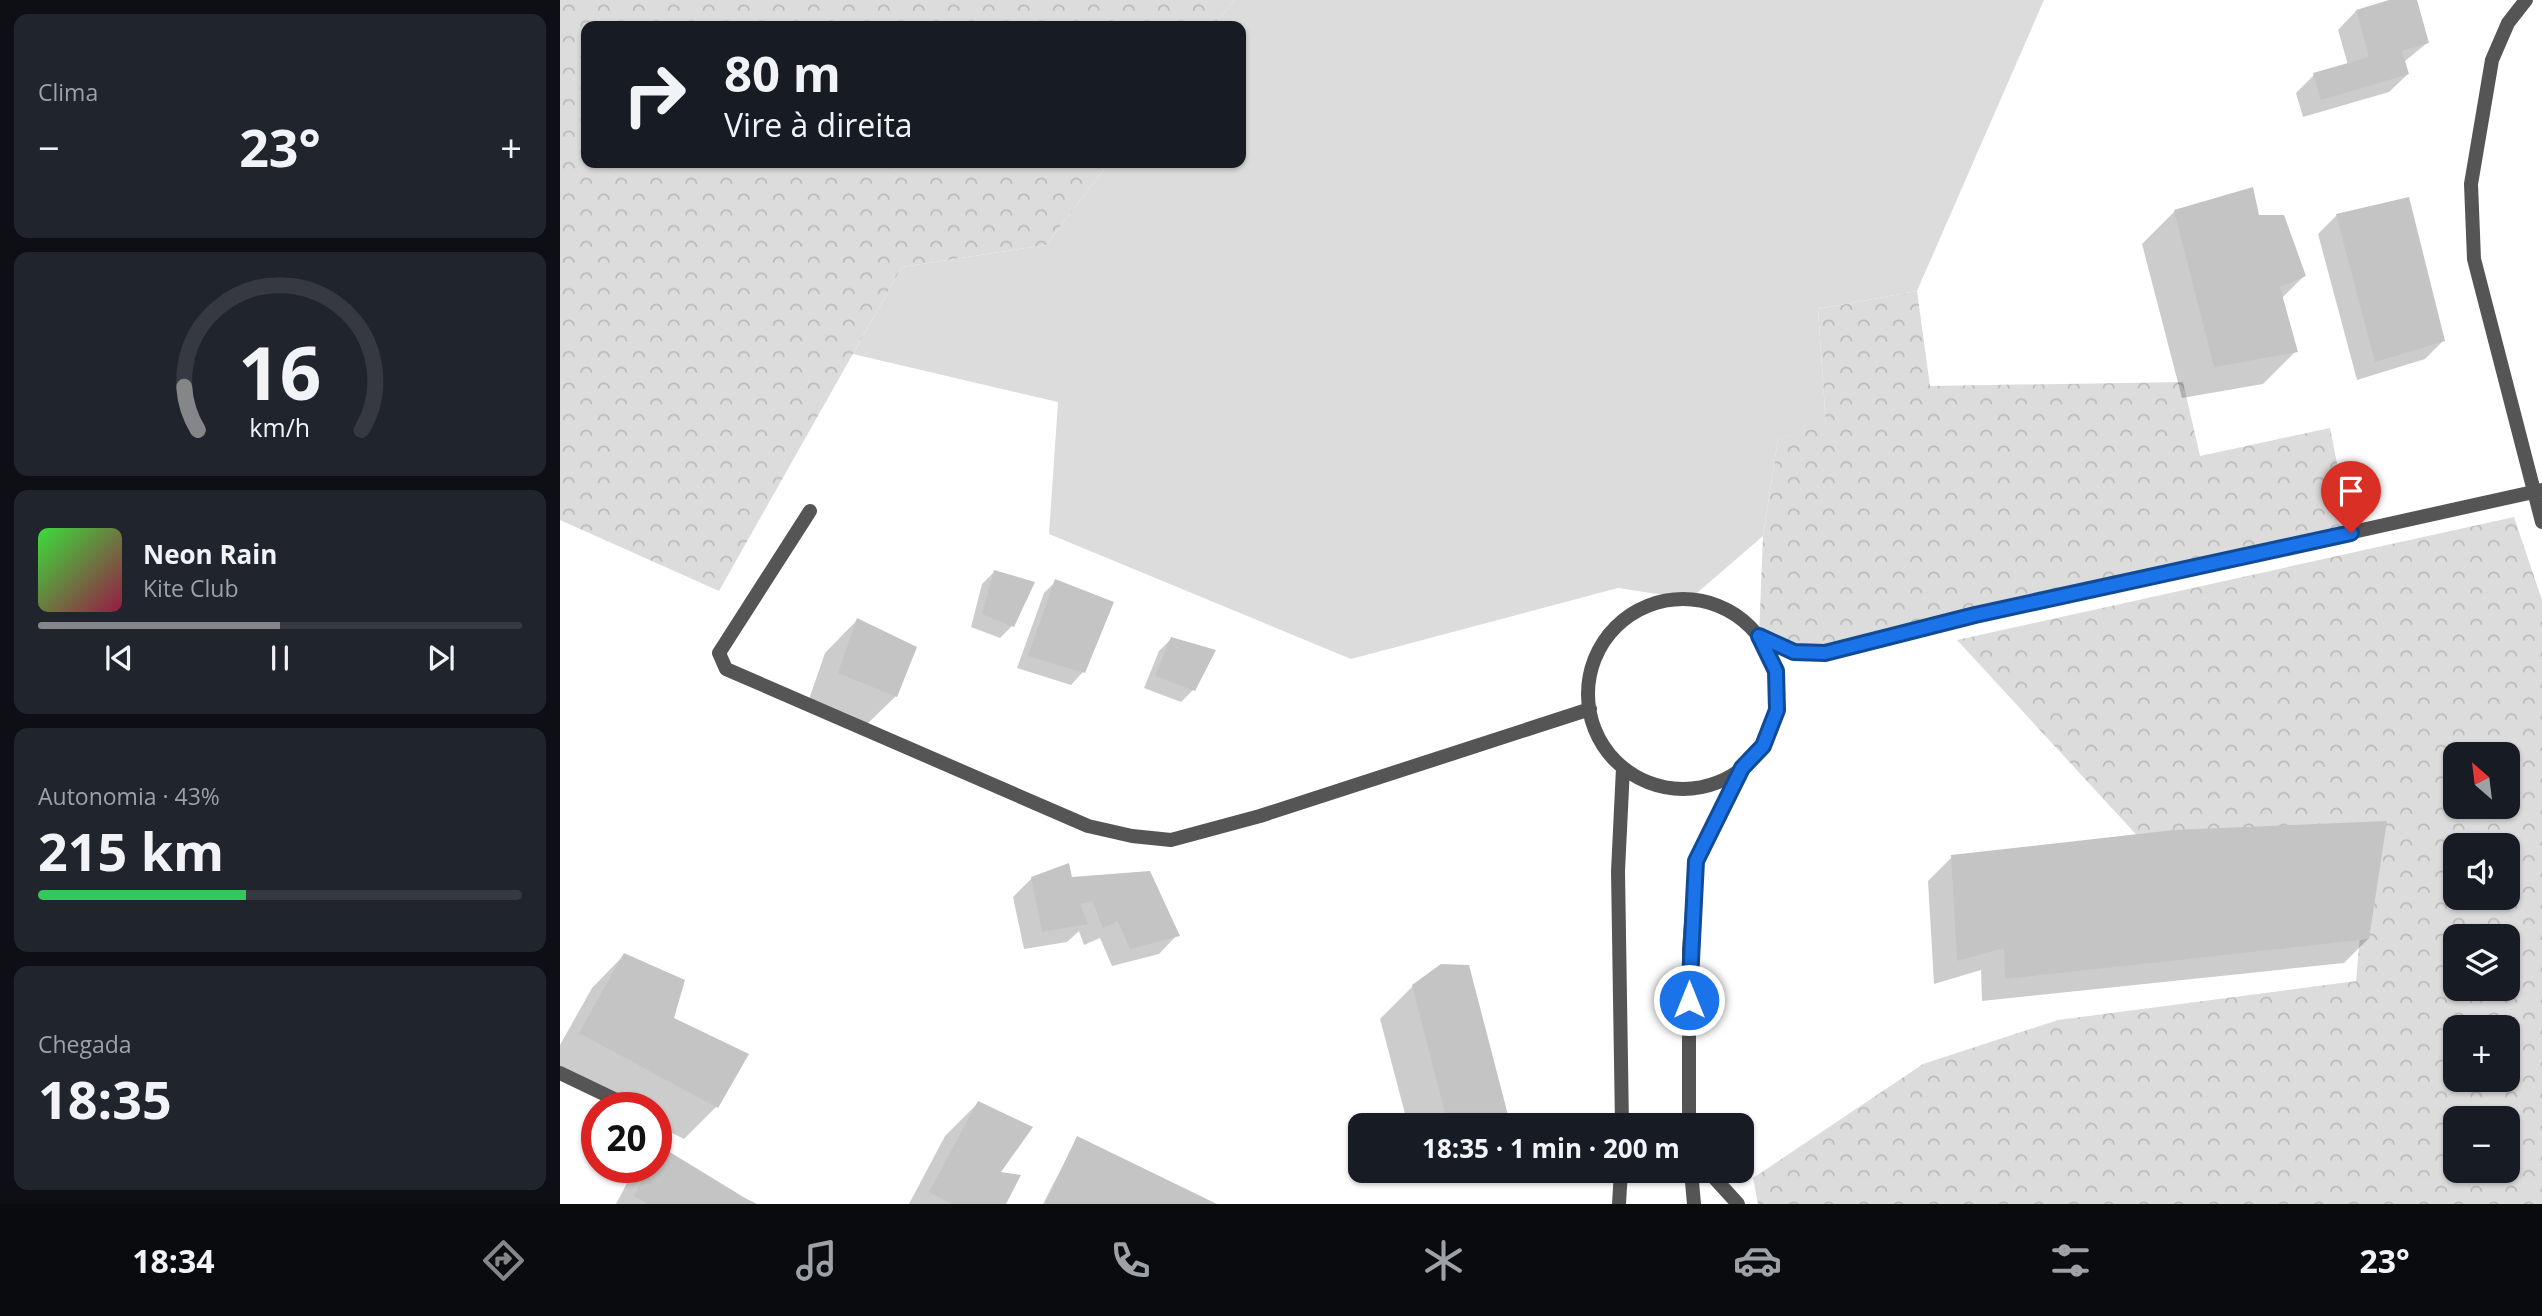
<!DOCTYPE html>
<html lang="pt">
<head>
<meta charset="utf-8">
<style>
  body { margin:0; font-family:"Open Sans",sans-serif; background:#20242c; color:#f1f3f6; height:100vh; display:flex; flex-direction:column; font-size:26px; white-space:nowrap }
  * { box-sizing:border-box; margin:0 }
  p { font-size:23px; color:#9ea1a6 }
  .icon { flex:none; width:38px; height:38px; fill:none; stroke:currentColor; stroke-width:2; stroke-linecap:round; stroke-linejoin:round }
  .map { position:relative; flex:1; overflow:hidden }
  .sheet { display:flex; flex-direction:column; gap:14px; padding:14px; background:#0d0f14; width:560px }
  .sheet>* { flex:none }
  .top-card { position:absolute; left:21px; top:21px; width:665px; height:147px; border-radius:14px; box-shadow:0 2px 5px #0004; background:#171b24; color:#f1f3f6; overflow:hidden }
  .needle { width:46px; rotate:332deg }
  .tools { position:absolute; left:1883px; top:742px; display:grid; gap:14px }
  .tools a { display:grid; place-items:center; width:77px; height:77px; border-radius:14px; background:#171b24; box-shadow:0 2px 5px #0004; font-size:35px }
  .speed { position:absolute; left:21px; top:1092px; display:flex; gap:14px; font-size:35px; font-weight:700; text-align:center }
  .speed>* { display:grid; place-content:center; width:91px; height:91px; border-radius:50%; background:#171b24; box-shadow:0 2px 5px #0004; line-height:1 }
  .speed .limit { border:10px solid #d22; background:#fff; color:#111 }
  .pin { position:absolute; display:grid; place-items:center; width:60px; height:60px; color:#fff; margin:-72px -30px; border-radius:50% 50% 50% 0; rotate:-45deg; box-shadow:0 0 7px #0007 }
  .pin .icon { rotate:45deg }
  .me { position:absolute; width:77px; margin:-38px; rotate:0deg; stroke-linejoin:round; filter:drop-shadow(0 0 5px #0008) }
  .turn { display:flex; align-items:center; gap:24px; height:147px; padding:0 28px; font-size:32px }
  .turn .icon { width:91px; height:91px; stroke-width:2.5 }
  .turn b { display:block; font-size:49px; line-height:60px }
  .big { font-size:52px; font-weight:700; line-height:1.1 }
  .sheet .card { flex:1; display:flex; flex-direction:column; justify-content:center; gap:10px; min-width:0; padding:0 24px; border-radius:14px; background:#20242c }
  .sheet .dial { align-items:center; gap:0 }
  .dial svg { height:182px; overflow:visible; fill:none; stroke:#363941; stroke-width:7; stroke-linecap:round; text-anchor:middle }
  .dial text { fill:#f1f3f6; stroke:none }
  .song { display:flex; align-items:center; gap:21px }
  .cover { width:84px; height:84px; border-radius:10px; background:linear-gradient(135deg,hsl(120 70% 55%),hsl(340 70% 35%)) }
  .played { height:7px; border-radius:4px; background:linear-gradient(90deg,#858687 50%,#363941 50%) }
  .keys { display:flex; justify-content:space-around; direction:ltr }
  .heat { display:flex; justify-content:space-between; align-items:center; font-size:38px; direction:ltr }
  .charge { height:10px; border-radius:5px; background:linear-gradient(90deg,#34c759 43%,#363941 0) }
  .trip { position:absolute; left:788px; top:1113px; width:406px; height:70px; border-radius:14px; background:#171b24; box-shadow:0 2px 5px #0004; font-weight:700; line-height:70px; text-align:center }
  .tabs { display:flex; height:112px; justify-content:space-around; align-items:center; background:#090b0e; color:#9ea1a6 }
  .tabs .icon { width:49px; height:49px }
  .tabs .on { color:#858687 }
  .tabs b { font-size:32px; color:#f1f3f6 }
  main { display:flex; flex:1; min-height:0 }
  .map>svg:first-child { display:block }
  .green { fill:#dcdcdc }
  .forest { fill:url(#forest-crowns); fill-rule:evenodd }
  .shadow { fill:#0003 }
  .building { fill:#c4c4c4 }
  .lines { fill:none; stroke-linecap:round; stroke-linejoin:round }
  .service { stroke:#555; stroke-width:14 }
  .route-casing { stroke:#114b97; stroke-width:18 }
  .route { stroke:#1a73e8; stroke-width:12 }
</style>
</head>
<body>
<main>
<section class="sheet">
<div class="card"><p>Clima</p>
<div class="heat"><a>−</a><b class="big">23°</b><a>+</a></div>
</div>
<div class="card dial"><svg viewBox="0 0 100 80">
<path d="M14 69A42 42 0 1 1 86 69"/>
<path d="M14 69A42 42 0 0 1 8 50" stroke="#858687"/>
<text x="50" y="56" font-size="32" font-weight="700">16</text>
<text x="50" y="72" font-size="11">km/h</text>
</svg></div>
<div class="card">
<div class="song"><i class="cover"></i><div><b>Neon Rain</b><p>Kite Club</p></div></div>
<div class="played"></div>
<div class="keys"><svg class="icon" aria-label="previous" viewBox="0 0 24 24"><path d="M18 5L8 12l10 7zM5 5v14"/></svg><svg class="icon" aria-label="pause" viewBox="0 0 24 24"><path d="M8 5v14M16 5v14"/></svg><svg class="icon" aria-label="next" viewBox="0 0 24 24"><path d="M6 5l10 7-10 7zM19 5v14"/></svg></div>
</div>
<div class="card"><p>Autonomia · 43%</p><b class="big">215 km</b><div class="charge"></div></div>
<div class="card"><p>Chegada</p><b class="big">18:35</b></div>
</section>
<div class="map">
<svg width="1982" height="1204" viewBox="0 0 1982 1204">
  <defs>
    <pattern id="forest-crowns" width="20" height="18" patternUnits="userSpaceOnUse" patternTransform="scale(1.75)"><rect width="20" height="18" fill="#dcdcdc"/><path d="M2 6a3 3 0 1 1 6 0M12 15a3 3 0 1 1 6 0" fill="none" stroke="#bbb"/></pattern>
  </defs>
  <rect width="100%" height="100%" fill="#fff"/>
  <path class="green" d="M674 0H1484L1357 291 1258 309 1266 426 1218 439 1203 536 1130 599 1058 588 791 659 489 534 498 402 293 354 342 267 486 245 549 163H681V26H654Z"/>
  <path class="forest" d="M0 0H674L654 26H26V163H549L486 245 342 267 159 591 0 520Z
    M1357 291 1370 386 1623 382 1640 456 1770 428 1791 533 1265 653 1199 636 1203 536 1218 439 1266 425 1258 309Z
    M1954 517 1982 600V1204H1198L1193 1178 1363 1064 1498 1020 1796 981 1808 845 1595 855 1397 640ZM1895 754H1948V807H1895ZM1895 845H1948V898H1895ZM1895 936H1948V989H1895ZM1895 1027H1948V1080H1895ZM1895 1118H1948V1171H1895Z"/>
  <path class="shadow" d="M1835 0H1855L1867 43 1844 62 1848 74 1829 92 1743 117 1736 93 1754 75 1788 65 1778 30 1796 11Z
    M1615 211 1744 276 1721 299 1736 351 1703 384 1622 398 1582 244Z
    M1777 215 1883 341 1865 359 1797 380 1758 234Z
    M434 572 452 626 440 638 411 627 422 584Z
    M496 581 523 672 511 685 457 668 484 593Z
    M297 620 336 696 303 728 247 705 265 653Z
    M611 639 633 690 621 702 584 688 599 651Z
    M1392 857 1808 939 1784 963 1422 1001 1421 970 1374 984 1368 881Z
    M472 878 511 879 617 935 599 954 552 966 540 938 524 945 519 931 507 942 464 949 453 897Z
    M64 955 112 1019 156 1107 124 1139 96 1125V1108H65L0 1072V1045L32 988Z
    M853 986 946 1114 935 1125H848L820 1019Z
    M418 1103 444 1204H349L385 1136Z
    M517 1138 653 1204H483Z
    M101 1148 194 1204H56L68 1181 82 1167H96V1153Z"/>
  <path class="building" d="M1829 0H1857L1869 43 1842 51 1849 74 1761 100 1753 73 1809 57 1796 10Z
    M1693 187 1699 215H1724L1746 276 1720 287 1738 352 1654 367 1614 210Z
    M1849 197 1885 341 1815 362 1776 214Z
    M434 570 475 582 454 627 422 614Z
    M495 579 554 602 525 673 468 656Z
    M297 618 357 647 337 697 278 673Z
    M611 637 656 650 635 691 595 676Z
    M1827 821 1809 939 1445 979 1444 948 1397 961 1391 855 1614 830Z
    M509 863 512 877 590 871 620 936 570 949 558 921 543 928 532 901 520 904 528 924 482 932 471 877Z
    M64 953 125 980 114 1018 189 1054 158 1108 19 1033Z
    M881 964 909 965 948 1115 911 1125H888L852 985Z
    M418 1101 473 1127 441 1172 461 1175 446 1204H392L369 1192Z
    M517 1136 657 1204H485Z
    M100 1146 185 1198 197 1204H88L74 1196 89 1167H96V1154Z"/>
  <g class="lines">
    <path class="service" d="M1966 0 1948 23 1932 60 1911 184 1914 259 1982 522
      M250 511 159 653 166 669 528 826 572 836 611 840 700 816 1030 709
      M1028 694a95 95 0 1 1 190 0a95 95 0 1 1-190 0Z
      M1199 636 1235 652 1265 653 1415 616 1982 490
      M0 1073 73 1108
      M96 1119H97
      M1062 1125 1058 871 1063 768
      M1129 1125V949L1136 861 1181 770
      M1131 1171 1134 1204
      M1148 1171 1178 1204
      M1059 1204 1061 1171"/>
  </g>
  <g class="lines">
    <defs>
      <path id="route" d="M1129 1000 1136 861 1182 768 1203 746 1217 710 1216 671 1199 636 1234 652 1265 653 1415 615 1791 533"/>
    </defs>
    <use href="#route" class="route-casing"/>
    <use href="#route" class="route"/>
  </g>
</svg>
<div class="tools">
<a><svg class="needle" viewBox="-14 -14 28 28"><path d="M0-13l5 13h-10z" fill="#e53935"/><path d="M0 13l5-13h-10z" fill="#9ea1a6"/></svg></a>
<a><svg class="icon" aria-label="sound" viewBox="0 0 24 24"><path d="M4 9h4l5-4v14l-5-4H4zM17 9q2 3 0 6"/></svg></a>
<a><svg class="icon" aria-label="layers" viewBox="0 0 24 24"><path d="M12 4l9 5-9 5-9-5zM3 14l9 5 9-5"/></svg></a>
<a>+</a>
<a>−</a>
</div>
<div class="speed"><div class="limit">20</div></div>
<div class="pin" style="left:1791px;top:533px;background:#d93025"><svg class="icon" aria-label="arrive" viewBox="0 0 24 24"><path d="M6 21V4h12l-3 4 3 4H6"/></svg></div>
<svg class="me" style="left:1129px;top:1000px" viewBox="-20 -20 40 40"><circle r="17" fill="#1a73e8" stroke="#fff" stroke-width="3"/><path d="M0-11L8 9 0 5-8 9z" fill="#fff"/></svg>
<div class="trip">18:35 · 1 min · 200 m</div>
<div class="top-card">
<div class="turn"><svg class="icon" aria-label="right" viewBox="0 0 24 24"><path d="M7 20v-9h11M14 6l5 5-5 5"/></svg><div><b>80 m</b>Vire à direita</div></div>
</div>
</div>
</main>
<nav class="tabs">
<b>18:34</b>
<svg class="icon on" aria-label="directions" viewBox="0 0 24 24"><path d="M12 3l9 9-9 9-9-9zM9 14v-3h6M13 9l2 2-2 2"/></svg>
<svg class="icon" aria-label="music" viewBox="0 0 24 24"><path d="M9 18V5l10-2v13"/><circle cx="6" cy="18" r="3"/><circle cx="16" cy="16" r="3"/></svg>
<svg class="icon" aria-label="phone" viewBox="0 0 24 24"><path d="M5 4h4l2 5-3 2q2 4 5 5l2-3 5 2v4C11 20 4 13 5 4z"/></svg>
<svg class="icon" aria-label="climate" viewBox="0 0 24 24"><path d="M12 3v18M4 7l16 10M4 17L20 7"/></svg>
<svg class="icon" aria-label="car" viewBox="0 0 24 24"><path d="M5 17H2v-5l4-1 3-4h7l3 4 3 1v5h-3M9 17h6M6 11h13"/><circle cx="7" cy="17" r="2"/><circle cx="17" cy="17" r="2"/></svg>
<svg class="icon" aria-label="filters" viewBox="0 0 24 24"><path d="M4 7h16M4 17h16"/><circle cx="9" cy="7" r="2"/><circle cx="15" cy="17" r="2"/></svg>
<b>23°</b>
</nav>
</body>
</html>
